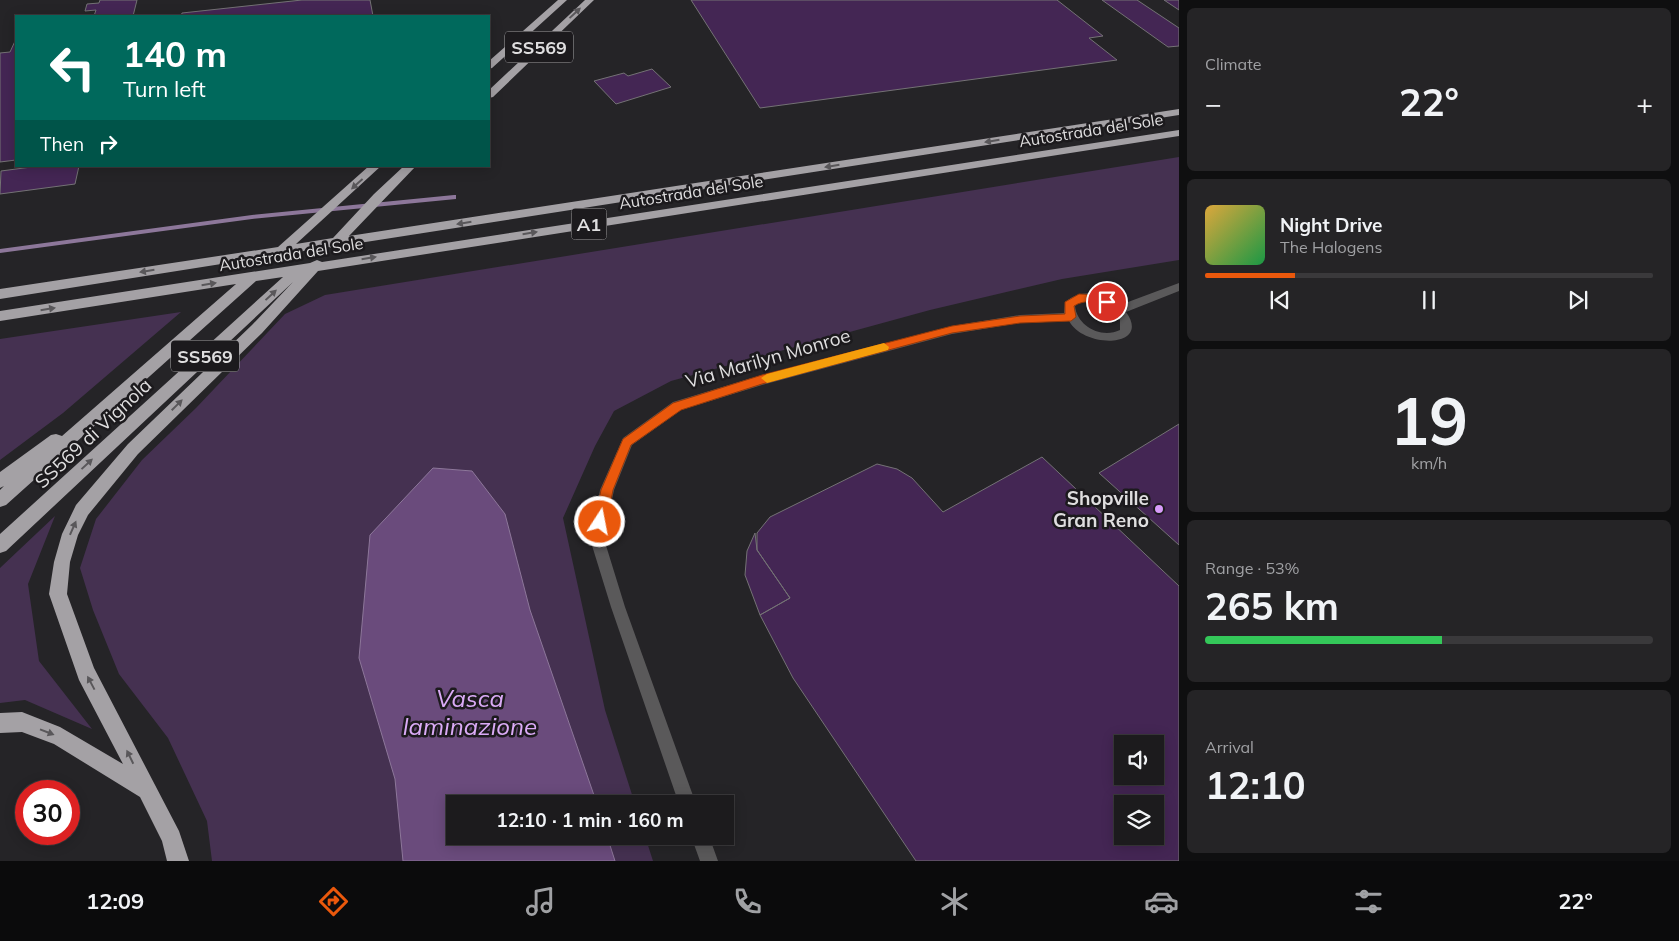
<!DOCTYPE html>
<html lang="en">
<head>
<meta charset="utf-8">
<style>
  body { margin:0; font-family:Mulish,sans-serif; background:#252426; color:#f1f3f6; height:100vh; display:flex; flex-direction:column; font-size:19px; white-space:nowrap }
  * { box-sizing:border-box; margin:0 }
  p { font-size:16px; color:#a0a1a4 }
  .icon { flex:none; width:28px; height:28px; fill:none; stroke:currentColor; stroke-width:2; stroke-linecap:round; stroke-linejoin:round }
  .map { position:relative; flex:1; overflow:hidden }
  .side { display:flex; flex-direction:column; gap:8px; padding:8px; background:#0f0f10; width:500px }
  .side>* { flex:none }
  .hud { position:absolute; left:15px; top:15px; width:475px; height:152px; border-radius:0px; box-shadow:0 2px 12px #0003,0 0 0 1px #3a393b; background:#00695c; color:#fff; overflow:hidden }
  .tools { position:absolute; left:1114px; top:735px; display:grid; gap:10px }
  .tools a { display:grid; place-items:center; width:50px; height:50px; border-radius:0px; background:#1c1b1d; box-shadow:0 2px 12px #0003,0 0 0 1px #3a393b; font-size:25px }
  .speed { position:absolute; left:15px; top:780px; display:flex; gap:10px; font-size:25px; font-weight:700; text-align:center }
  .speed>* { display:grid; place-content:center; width:65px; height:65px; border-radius:50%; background:#1c1b1d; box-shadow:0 2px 12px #0003,0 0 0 1px #3a393b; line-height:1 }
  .speed .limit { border:8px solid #d22; background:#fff; color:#111 }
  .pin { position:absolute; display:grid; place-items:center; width:42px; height:42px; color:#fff; margin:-21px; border:2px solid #fff; border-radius:50%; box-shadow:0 1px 5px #0007 }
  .me { position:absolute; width:55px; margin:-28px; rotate:11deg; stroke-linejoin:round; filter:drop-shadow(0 0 4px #0008) }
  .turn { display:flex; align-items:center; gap:18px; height:105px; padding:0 25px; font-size:22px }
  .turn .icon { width:65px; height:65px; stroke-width:2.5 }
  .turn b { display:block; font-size:35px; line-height:42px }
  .then { display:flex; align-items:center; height:48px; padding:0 25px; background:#0003; gap:10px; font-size:19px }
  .big { font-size:38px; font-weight:700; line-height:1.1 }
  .side .card { flex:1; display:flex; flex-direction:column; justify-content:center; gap:8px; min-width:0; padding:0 18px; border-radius:8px; background:#252426 }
  .side .dial { align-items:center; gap:0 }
  .dial b { font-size:65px; line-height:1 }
  .song { display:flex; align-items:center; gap:15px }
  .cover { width:60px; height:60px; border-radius:8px; background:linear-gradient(135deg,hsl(40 70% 55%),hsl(140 70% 35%)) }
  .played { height:5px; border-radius:2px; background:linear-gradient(90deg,#ea580c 20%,#3a393b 20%) }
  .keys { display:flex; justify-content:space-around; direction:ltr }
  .heat { display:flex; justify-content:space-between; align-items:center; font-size:28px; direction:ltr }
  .charge { height:8px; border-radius:4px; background:linear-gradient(90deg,#34c759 53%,#3a393b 0) }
  .trip { position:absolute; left:446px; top:795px; width:288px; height:50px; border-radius:0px; background:#1c1b1d; box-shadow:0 2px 12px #0003,0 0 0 1px #3a393b; font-weight:700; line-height:50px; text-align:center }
  .tabs { display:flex; height:80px; justify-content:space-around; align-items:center; background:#0b0b0c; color:#a0a1a4 }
  .tabs .icon { width:35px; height:35px }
  .tabs .on { color:#ea580c }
  .tabs b { font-size:22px; color:#f1f3f6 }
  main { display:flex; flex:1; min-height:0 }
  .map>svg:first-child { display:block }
  .green { fill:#453151 }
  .water { fill:#6a4b7c; stroke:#8d779a }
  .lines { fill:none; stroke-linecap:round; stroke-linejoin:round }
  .stream { fill:#8d779a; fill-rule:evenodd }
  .building { fill:#442654; stroke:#747275; fill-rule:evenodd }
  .minor { fill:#5a595a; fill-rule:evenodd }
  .highway { fill:#a4a1a5; fill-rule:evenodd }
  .oneway { fill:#59575a }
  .route { fill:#ea580c; stroke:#983908 }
  .slow { fill:#f59e0b }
  .poi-dot { fill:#d79bf9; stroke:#1c1a1d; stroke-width:2 }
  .labels { text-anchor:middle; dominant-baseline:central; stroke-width:5; stroke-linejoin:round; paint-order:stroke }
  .far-street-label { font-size:16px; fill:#dfdedf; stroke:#1c1a1d }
  .shield { fill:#1c1a1d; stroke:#a4a3a5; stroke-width:1 }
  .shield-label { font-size:18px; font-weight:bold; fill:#dfdedf }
  .street-label { font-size:19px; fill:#dfdedf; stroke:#1c1a1d }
  .poi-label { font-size:19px; font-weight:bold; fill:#dfdedf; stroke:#1c1a1d; text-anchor:end }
  .near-water-label { font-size:24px; font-style:italic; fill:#dbabf7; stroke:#1c1a1d }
</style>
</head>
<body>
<main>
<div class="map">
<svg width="1179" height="861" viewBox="0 0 1179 861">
  <rect width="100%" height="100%" fill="#252427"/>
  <path class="green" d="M1179 157V260L1062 279 930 310 671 381 614 411 595 446 563 518 605 710 635 804H455V836H645L653 861H212L207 821 168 738 119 674 93 610 80 568 96 519 142 460 196 408 285 314 325 295Z
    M181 312 63 413 0 460V339Z
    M55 516 28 584 39 661 92 729 25 700 0 703V568Z"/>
  <path class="water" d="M433 468 472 471 505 514 530 610 597 804H455V836H607L615 861H403L395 779 359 658 370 535Z"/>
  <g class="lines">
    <path class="stream" d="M454 195H456V199L252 219 0 253V249L252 215Z"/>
  </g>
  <path class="building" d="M100 0H137L133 16H94L96 10 85 11 87 4 99 3Z
    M302 0H370L373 16H181L182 13Z
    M691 0H1057L1103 36 1089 38 1117 60 760 108Z
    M1102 0H1137L1179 28V46L1168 47Z
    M1164 0H1179V10Z
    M16 39V160L0 162V53L10 52Z
    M652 69 671 87 616 104 594 81 624 73 628 76Z
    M39 166H79L75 184 0 194 1 171Z
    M1179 424V545L1099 473Z
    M1042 457 1179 586V861H916L793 678 760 615 790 598 757 550V533L770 517 877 464 897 469 912 478 943 512ZM1122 744H1155V776H1122ZM1122 804H1155V836H1122Z
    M755 533 757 550 790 598 760 615 745 575 747 551Z"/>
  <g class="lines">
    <path class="minor" d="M1179 283V291L1126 312C1152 348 1084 349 1069 321L1020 323 952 334 762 385 681 410 632 445 614 490 604 539 625 607 696 804H679L611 607 590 539 600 490 623 438 673 402 762 375 952 326 1020 315 1064 313 1065 302C1083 288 1102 292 1120 305ZM1081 301C1098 301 1111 307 1120 320V330C1101 339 1077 326 1075 306Z
      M691 836H709L718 861H700Z"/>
    <path class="highway" d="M558 0H567L492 68 489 69V61Z
      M585 0H594L493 97 489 98V90Z
      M1179 109V115L340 246 334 249 329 247 0 299V289L278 247 369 166H381L296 244 333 238 374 194 404 166H416L349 236Z
      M1179 130V136L318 271 262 333 138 454 88 515 78 535 70 562 67 594 94 668 179 831 189 861H167L162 841 140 797 54 744 22 732 0 733V713L22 712 60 727 123 764 79 680 49 594 54 562 62 534 76 505 128 444 252 325 293 282 6 551 0 553V534L283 277 256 281 6 505 0 507V490L4 486 0 488V472L51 435 56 434 62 436 236 284 0 321V311L310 263 317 260 322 262Z"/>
  </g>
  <defs><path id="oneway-solid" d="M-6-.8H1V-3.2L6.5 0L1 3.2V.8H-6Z" transform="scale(1.25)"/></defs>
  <g class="oneway">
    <use href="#oneway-solid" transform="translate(575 13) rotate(-43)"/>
    <use href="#oneway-solid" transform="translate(992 141) rotate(171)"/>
    <use href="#oneway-solid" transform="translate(832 166) rotate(171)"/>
    <use href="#oneway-solid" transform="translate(357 184) rotate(138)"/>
    <use href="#oneway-solid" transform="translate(464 223) rotate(171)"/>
    <use href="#oneway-solid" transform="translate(530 233) rotate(-9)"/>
    <use href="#oneway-solid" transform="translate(369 258) rotate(-9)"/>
    <use href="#oneway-solid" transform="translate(147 271) rotate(171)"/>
    <use href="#oneway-solid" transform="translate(209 284) rotate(-9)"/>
    <use href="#oneway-solid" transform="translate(271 295) rotate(-43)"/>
    <use href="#oneway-solid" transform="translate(48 309) rotate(-9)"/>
    <use href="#oneway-solid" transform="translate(177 405) rotate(-45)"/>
    <use href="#oneway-solid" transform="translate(87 464) rotate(-43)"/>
    <use href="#oneway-solid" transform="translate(73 528) rotate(-66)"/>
    <use href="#oneway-solid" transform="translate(91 683) rotate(-118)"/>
    <use href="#oneway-solid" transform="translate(47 732) rotate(21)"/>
    <use href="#oneway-solid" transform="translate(130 757) rotate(-116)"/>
  </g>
  <path class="route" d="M1079 294 1098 295 1112 302 1107 306C1095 302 1085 299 1074 306L1076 317 1071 321 1020 323 952 333 762 384 681 410 631 445 613 490 607 522 605 527H596L594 522 601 490 623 439 673 403 762 375 952 326 1020 316 1065 314V302Z"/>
  <path class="slow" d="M884 343 889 347 888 350 767 383 761 378 767 374Z"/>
  <circle class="poi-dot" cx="1159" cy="509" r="5"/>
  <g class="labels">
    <g class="far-street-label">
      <text transform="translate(1091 130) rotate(-9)">Autostrada del Sole</text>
      <text transform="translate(691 192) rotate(-9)">Autostrada del Sole</text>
      <text transform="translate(291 254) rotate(-9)">Autostrada del Sole</text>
    </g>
    <g class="shield">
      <rect x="505" y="31.5" width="68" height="31" rx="4"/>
      <rect x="571.5" y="208.5" width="35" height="31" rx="4"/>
      <rect x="171" y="340.5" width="68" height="31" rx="4"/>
    </g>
    <g class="shield-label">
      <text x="539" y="47">SS569</text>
      <text x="589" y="224">A1</text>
      <text x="205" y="356">SS569</text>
    </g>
    <g class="street-label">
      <text transform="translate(768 358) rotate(-16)">Via Marilyn Monroe</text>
      <text transform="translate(93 433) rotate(-43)">SS569 di Vignola</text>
    </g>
    <g class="poi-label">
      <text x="1149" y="498">Shopville<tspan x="1149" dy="22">Gran Reno</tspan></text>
    </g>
    <g class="near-water-label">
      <text x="470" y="698">Vasca<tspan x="470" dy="28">laminazione</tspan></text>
    </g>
  </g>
</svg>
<div class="tools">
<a><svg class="icon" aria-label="sound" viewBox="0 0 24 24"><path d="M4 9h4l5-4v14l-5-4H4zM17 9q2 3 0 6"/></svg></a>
<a><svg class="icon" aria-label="layers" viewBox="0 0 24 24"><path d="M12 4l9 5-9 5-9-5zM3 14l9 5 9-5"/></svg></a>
</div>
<div class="speed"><div class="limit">30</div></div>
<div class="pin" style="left:1107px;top:302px;background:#d93025"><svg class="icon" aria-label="arrive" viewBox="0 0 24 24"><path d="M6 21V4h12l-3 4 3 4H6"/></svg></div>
<svg class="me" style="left:600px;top:522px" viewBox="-20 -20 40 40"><circle r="17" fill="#ea580c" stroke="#fff" stroke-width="3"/><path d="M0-11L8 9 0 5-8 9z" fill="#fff"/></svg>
<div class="trip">12:10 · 1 min · 160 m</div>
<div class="hud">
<div class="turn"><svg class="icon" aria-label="left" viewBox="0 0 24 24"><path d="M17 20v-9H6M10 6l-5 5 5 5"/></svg><div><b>140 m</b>Turn left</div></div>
<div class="then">Then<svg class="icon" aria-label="right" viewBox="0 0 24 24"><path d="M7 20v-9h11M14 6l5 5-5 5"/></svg></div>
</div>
</div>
<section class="side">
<div class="card"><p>Climate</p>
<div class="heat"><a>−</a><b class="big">22°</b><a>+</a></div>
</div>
<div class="card">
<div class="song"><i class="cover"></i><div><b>Night Drive</b><p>The Halogens</p></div></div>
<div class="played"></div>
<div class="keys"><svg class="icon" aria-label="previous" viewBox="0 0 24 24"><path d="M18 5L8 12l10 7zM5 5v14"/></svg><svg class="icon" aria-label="pause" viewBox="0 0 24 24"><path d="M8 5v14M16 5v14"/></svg><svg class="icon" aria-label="next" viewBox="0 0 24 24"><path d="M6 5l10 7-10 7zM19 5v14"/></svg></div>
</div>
<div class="card dial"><b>19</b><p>km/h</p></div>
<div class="card"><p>Range · 53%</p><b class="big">265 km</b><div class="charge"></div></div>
<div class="card"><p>Arrival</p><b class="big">12:10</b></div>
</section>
</main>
<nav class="tabs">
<b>12:09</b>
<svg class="icon on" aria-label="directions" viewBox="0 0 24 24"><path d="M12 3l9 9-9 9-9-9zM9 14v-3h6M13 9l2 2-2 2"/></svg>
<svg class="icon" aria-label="music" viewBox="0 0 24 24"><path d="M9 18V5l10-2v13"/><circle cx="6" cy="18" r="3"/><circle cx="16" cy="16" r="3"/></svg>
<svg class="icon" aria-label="phone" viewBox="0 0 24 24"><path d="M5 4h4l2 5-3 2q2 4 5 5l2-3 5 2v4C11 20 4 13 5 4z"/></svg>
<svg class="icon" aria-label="climate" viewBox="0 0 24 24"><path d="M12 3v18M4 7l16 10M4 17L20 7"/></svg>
<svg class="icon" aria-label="car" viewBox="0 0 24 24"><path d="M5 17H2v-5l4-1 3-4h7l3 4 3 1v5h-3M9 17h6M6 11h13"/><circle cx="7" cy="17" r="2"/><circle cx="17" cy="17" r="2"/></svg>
<svg class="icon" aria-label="filters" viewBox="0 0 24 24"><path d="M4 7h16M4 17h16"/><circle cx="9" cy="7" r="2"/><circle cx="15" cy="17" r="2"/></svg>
<b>22°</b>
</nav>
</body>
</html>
